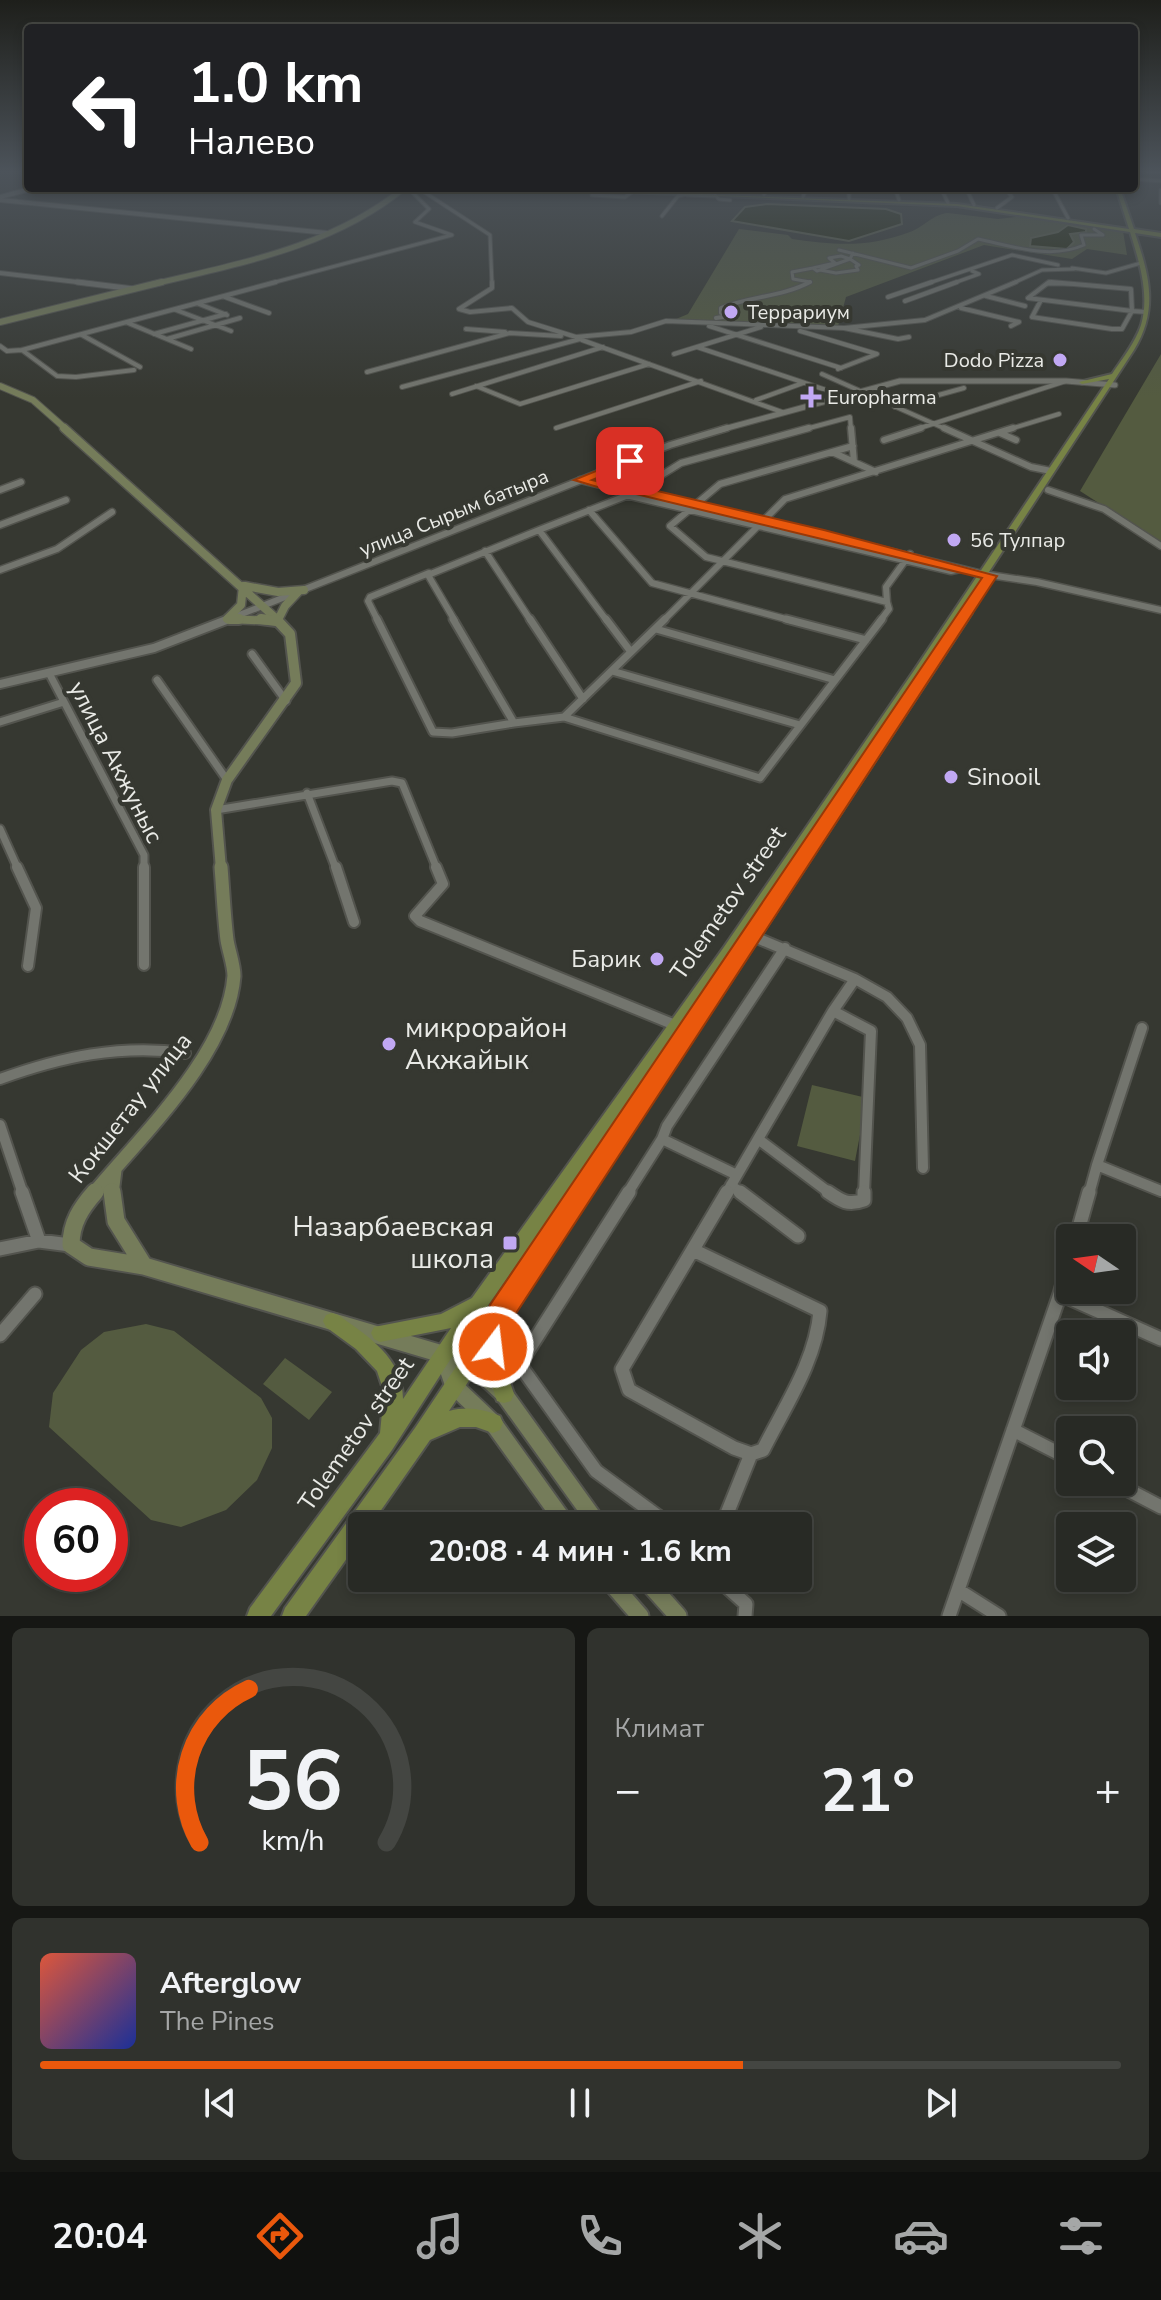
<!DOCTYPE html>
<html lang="ru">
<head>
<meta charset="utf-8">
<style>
  body { margin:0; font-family:"Nunito Sans",sans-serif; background:#30322d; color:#f1f3f6; height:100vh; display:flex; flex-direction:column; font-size:30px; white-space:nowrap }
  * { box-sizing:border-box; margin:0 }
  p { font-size:26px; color:#a5a7a7 }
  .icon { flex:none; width:44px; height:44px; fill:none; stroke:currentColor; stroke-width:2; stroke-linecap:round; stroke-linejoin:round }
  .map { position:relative; height:1616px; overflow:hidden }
  .sheet { display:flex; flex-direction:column; gap:12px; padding:12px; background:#161714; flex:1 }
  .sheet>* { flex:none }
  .banner { position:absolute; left:24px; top:24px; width:1114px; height:168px; border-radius:8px; box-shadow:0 4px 12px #0003,0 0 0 2px #444642; background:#202124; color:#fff; overflow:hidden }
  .needle { width:52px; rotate:283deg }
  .fabs { position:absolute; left:1056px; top:1224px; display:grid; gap:16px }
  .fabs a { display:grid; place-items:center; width:80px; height:80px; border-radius:8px; background:#282a25; box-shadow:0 4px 12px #0003,0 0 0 2px #444642; font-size:40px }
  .speed { position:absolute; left:24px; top:1488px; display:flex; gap:16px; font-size:40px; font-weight:700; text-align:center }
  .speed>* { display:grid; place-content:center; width:104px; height:104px; border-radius:50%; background:#282a25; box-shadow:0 4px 12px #0003,0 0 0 2px #444642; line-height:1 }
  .speed .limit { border:12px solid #d22; background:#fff; color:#111 }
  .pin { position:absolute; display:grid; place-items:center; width:68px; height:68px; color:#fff; margin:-34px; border-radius:16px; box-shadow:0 4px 12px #0006 }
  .me { position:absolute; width:88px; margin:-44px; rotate:15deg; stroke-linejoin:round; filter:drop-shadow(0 0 6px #0008) }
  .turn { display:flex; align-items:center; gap:28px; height:168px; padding:0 32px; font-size:36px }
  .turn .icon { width:104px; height:104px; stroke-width:2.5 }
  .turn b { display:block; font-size:56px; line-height:68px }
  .big { font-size:60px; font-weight:700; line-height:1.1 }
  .sheet .widget { flex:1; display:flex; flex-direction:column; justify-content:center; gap:12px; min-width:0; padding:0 28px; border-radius:12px; background:#30322d }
  .sheet .dial { align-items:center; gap:0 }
  .dial svg { height:208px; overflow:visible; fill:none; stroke:#444642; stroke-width:7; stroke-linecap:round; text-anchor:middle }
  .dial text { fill:#f1f3f6; stroke:none }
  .song { display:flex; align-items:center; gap:24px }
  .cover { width:96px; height:96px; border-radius:12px; background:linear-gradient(135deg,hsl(10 70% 55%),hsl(230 70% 35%)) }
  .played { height:8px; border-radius:4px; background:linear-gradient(90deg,#ea580c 65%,#444642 65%) }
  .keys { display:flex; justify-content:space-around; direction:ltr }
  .heat { display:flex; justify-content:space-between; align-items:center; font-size:44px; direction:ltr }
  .sheet .tiles { flex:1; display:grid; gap:12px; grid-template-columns:1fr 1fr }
  .widget:last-child { grid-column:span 2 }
  .trip { position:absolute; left:348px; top:1512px; width:464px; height:80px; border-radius:8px; background:#282a25; box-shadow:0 4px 12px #0003,0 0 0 2px #444642; font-weight:700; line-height:80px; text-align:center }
  .dock { display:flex; height:128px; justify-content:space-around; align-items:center; background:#10110f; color:#a5a7a7 }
  .dock .icon { width:56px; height:56px }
  .dock .selected { color:#ea580c }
  .dock b { font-size:36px; color:#f1f3f6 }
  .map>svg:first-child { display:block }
  .green { fill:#545b40 }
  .water { fill:#212709; stroke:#5d624b; stroke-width:2 }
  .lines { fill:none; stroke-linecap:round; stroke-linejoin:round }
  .minor-far5-casing { stroke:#53544e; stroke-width:5 }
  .minor-far4-casing { stroke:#53544e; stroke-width:6 }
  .minor-far3-casing { stroke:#53544e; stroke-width:9 }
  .minor-far2-casing { stroke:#53544e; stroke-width:11 }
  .minor-far1-casing { stroke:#53544e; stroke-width:14 }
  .minor-casing { stroke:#53544e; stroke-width:17 }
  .tertiary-far3-casing { stroke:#53544e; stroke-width:6 }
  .tertiary-far2-casing { stroke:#53544e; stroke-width:7 }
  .tertiary-far1-casing { stroke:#53544e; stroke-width:9 }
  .tertiary-casing { stroke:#53544e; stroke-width:12 }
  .secondary-far5-casing { stroke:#53544e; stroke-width:7 }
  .secondary-far4-casing { stroke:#53544e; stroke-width:8 }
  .secondary-far3-casing { stroke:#53544e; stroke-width:11 }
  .secondary-far2-casing { stroke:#53544e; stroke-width:14 }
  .secondary-far1-casing { stroke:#53544e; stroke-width:17 }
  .secondary-casing { stroke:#53544e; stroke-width:21 }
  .primary-casing { stroke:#53544e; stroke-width:4 }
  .minor-far5 { stroke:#73756e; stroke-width:3 }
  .minor-far4 { stroke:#73756e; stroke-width:4 }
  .minor-far3 { stroke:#73756e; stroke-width:6 }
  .minor-far2 { stroke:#73756e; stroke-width:7 }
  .minor-far1 { stroke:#73756e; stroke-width:10 }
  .minor { stroke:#73756e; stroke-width:13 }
  .tertiary-far3 { stroke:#73756e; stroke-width:4 }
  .tertiary-far2 { stroke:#73756e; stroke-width:5 }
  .tertiary-far1 { stroke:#73756e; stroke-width:6 }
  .tertiary { stroke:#73756e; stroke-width:8 }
  .secondary-far5 { stroke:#757c5a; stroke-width:5 }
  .secondary-far4 { stroke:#757c5a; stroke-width:6 }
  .secondary-far3 { stroke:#757c5a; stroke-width:8 }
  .secondary-far2 { stroke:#757c5a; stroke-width:10 }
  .secondary-far1 { stroke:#757c5a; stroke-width:13 }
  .secondary { stroke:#757c5a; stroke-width:17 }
  .primary { fill:#778345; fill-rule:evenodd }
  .route { fill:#ea580c; stroke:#983908; stroke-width:2 }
  .poi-dot { fill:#c1a8f3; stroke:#363831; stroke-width:3 }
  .labels { text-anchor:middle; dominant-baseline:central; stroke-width:8; stroke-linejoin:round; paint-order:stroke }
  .far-poi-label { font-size:20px; fill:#e9eae6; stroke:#363831; text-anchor:start }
  .far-street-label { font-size:20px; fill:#e9eae6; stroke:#363831 }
  .street-label { font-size:24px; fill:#e9eae6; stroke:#363831 }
  .poi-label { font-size:24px; fill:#e9eae6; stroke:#363831; text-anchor:start }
  .near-poi-label { font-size:28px; fill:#e9eae6; stroke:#363831; text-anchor:start }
</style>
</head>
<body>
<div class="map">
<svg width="1161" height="1616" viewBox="0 0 1161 1616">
  <rect width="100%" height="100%" fill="#363831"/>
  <path class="green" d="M948 213 998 219 1025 216 1123 231 1127 255 1087 249 1072 259 984 245 846 297 838 326 676 319 688 314 739 229 788 235 792 239C836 245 867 248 910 232 924 227 933 214 948 213Z
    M1161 354V543L1080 491Z
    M812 1085 867 1098 855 1161 797 1146Z
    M146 1324 174 1331 261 1398 272 1418V1448L257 1480 226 1510 181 1527 151 1520 49 1427 53 1393 81 1350 104 1332Z
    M285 1358 332 1392 309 1420 263 1384Z"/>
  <path class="water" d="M767 204 886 209 901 214 902 224 849 241 732 221 745 207Z
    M1068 225 1086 229V232L1070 234 1074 242 1067 249 1030 246 1031 238 1058 232Z"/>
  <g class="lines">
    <defs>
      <path id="minor-far5" d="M1147 171 1161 172
        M1134 179 1161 181
        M418 188 490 235 492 284
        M849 188V199
        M895 188 899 200
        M941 188 948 203
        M966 188 974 205
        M1052 188 1068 218
        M1161 190V203
        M592 195 625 197 632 192
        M687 195 714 196
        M715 195 719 199 730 200
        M764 195 766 188
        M803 197 806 188
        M997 208 1012 197 1005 188
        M662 216 678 196 687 194
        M839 250 911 268 958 251 978 239C1012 246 1050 260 1084 245L1081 235H1103L1094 229
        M841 256 850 259 817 271 813 268 835 263 829 258Z
        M850 259 853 253
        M1072 268 1106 273 1141 263
        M820 270 836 273 858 270 856 266 859 265 850 259
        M268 284 452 235 415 222 429 209 413 193 421 191
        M806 284 810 282 793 279 792 272 813 268
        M926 284 1012 255 1058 265
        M951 284 979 274 972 271
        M1011 284 1042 270 1074 269
        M1046 284H1074"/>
      <path id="minor-far4" d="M1049 282 1028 298 1132 311 1131 289 1051 282
        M986 296 1025 306
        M225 297 269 313
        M888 297 932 282
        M1041 300 1032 317 1112 329H1122L1132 311 1146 312
        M905 301 957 282
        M199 304 227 315
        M961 308 1019 322 1011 326
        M459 309 492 288V282
        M459 309 470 312 512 308 528 322 576 337 631 332 666 321 844 328 925 320 1016 282
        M176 310 231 331
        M716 318 729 316 721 313V308C750 296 782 297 810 282
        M128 323 191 349
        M709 326 841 368
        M844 328 898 339 909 337
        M466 329 505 332
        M800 331 877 354 838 369
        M154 334 226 314
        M82 335 140 367
        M167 339 240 318
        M582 340 782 412
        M0 346 7 351 22 350 276 282
        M697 347 844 396
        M22 350 57 376 76 377 134 370
        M674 354 761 327
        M367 372 510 333 561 336
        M822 374 948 430
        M476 386 520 404 649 364
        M402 387 580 339
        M452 394 603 347
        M756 400 803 383
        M895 407 964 388
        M556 428 701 381
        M802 430 850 417 851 430
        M914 430 1066 381
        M1007 430 1059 414"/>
      <path id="minor-far3" d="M851 428 854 462
        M944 428 1031 467 1051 471
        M1000 433 1016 440
        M884 440 921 428
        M853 446 720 484 670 526 706 557 887 602 886 587 910 554
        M832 452 876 472
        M580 480 621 490H636L983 574
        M0 490 21 482
        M1048 490 1104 509 1161 546
        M626 495 951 571 960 569
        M589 510 652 583 793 621
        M0 525 66 500
        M485 551 531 621
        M0 570 57 549 112 512
        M378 621 368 601 370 597 429 573
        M455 621 428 575 539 530
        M607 621 539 530 631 494 681 463 809 428
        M663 621 785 499 1013 428
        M880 621 889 609 887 602"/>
      <path id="minor-far2" d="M377 619 433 732 452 733 514 723
        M453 619 514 723 564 717
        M530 619 583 699
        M606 619 631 652
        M665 619 564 717 760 778 882 619
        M786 619 866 640
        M656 629 835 680
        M252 654 286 701
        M612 671 800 725
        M49 673 144 855V869
        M157 680 227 780
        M0 722 64 702
        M307 793 336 869
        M216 810 392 781 402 783 437 869
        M0 829 18 869"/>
      <path id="minor-far1" d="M17 867 36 908 28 966
        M144 867V965
        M336 867 354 922
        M436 867 443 884 415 916 420 921 675 1025
        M752 936 855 979 833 1011
        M855 979 887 997 907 1018 920 1045 923 1168
        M833 1011 871 1031 864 1194
        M1142 1028 1097 1165 1161 1191
        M0 1079C61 1057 120 1044 185 1053
        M0 1125 23 1194
        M737 1175 662 1139 667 1126 785 948
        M731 1185 742 1194
        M627 1194 662 1139
        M726 1194 758 1139
        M831 1194 758 1139 833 1011
        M1089 1194 1097 1165"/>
      <path id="minor" d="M22 1192 39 1241
        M629 1192 522 1360V1368L596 1471 671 1526
        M740 1192 798 1236
        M828 1192C841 1201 848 1206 864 1200V1192
        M1076 1238 1089 1192
        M0 1249 39 1241 70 1245
        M693 1250 820 1311C816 1361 785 1406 763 1450L751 1454 734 1448 629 1390 622 1369 727 1192
        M1070 1259 1060 1294 1161 1339
        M0 1335 35 1294
        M1013 1430 1070 1459
        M1113 1482 1161 1507
        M722 1526 751 1454
        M717 1578 746 1604 745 1616
        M958 1590 999 1616
        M949 1616 1060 1294"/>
      <path id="tertiary-far3" d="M0 197 34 188
        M0 200 327 233
        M0 273 94 284"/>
      <path id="tertiary-far2" d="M77 282 134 289
        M720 430 900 381H1066L1115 385"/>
      <path id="tertiary-far1" d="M983 574 1037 582 1161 610
        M224 621 670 445 727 428"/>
      <path id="tertiary" d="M0 684 154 648 229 619"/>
      <path id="secondary-far5" d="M154 284C241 263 334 246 404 188"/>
      <path id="secondary-far4" d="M0 322 162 282
        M0 386 33 400 67 430"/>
      <path id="secondary-far3" d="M64 428 279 621
        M245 586 278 592 304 590
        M227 619 241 605 243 586
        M229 619 274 621
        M278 620 285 606 298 592"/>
      <path id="secondary-far2" d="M229 619H239
        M261 619 276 621
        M221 869 216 810 227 780 296 683 290 634 276 619"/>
      <path id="secondary-far1" d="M93 1194C141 1136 228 1054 234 976 234 965 229 952 227 940 224 916 223 891 221 867
        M112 1194 115 1170"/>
      <path id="secondary" d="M95 1192C81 1208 71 1223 71 1245L89 1257 144 1266 469 1362 504 1394 599 1526
        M112 1192 116 1221 144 1266
        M443 1354 454 1386 493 1423 567 1526
        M607 1578 640 1616
        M644 1578 678 1616"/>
      <path id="primary" d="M530 188 957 204 1129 229 1116 188H1120L1134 229 1161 233V237L1135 233C1149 275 1159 309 1134 350L951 630 964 611 967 610 972 613 506 1325C500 1349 506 1371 514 1394L511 1401 504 1403 497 1401 489 1377 485 1356 449 1411C468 1406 482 1409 500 1416L503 1423 500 1430 493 1433 476 1427H460L430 1440 370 1526H362V1537L306 1616H282L285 1608 415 1428 730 958 450 1360 392 1450 271 1616H247L250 1608 380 1433 384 1392 377 1371 356 1349 326 1327 323 1321 326 1315 332 1313 338 1315C368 1336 403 1358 403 1399L451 1328 380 1342 374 1339 371 1333 374 1327 441 1314 472 1298 724 947 913 672 1109 379 1082 384 1079 382 1112 374C1122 359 1135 343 1141 325 1150 295 1139 261 1130 232L957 206Z"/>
    </defs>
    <use href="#minor-far5" class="minor-far5-casing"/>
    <use href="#minor-far4" class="minor-far4-casing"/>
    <use href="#minor-far3" class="minor-far3-casing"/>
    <use href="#minor-far2" class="minor-far2-casing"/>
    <use href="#minor-far1" class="minor-far1-casing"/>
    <use href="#minor" class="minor-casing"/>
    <use href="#tertiary-far3" class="tertiary-far3-casing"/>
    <use href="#tertiary-far2" class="tertiary-far2-casing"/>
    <use href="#tertiary-far1" class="tertiary-far1-casing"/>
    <use href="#tertiary" class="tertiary-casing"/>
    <use href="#secondary-far5" class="secondary-far5-casing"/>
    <use href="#secondary-far4" class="secondary-far4-casing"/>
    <use href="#secondary-far3" class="secondary-far3-casing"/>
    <use href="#secondary-far2" class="secondary-far2-casing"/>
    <use href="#secondary-far1" class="secondary-far1-casing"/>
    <use href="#secondary" class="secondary-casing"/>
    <use href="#primary" class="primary-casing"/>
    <use href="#minor-far5" class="minor-far5"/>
    <use href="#minor-far4" class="minor-far4"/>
    <use href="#minor-far3" class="minor-far3"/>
    <use href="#minor-far2" class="minor-far2"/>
    <use href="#minor-far1" class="minor-far1"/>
    <use href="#minor" class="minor"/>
    <use href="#tertiary-far3" class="tertiary-far3"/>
    <use href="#tertiary-far2" class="tertiary-far2"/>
    <use href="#tertiary-far1" class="tertiary-far1"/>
    <use href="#tertiary" class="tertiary"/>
    <use href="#secondary-far5" class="secondary-far5"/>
    <use href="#secondary-far4" class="secondary-far4"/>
    <use href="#secondary-far3" class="secondary-far3"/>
    <use href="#secondary-far2" class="secondary-far2"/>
    <use href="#secondary-far1" class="secondary-far1"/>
    <use href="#secondary" class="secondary"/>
    <use href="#primary" class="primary"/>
  </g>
  <linearGradient id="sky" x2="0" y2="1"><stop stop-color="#1e1f1b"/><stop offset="0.43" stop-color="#4c535a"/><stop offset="1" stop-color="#4c535a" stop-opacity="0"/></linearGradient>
  <rect width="1161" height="398" fill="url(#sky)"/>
  <path class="route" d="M630 457 634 458V463L592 480 621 487 636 486 824 530 997 576 513 1318 503 1356 493 1360 483 1356 479 1347 490 1305 982 578 636 494H621L574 480Z"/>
  <g class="poi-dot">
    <circle cx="731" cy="312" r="8"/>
    <circle cx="1060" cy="360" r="8"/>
    <path d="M807 385h8v8h8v8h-8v8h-8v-8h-8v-8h8z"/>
    <circle cx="954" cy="540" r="8"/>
    <circle cx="951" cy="777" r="8"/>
    <circle cx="657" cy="959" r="8"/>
    <circle cx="389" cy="1044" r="8"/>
    <rect x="502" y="1235" width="16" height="16" rx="4"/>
  </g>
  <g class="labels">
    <g class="far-poi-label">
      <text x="747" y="312">Террариум</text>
      <text x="1044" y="360" text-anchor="end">Dodo Pizza</text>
      <text x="827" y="397">Europharma</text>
      <text x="970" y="540">56 Тулпар</text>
    </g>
    <g class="far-street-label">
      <text transform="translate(454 513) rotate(-22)">улица Сырым батыра</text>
    </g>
    <g class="street-label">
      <text transform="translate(116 762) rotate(63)">улица Акжуныс</text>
      <text transform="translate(728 903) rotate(-55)">Tolemetov street</text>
      <text transform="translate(130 1108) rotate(-52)">Кокшетау улица</text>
      <text transform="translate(356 1434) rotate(-55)">Tolemetov street</text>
    </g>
    <g class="poi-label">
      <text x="967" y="777">Sinooil</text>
      <text x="641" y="959" text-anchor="end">Барик</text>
    </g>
    <g class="near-poi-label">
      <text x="405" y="1028">микрорайон<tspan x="405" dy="32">Акжайык</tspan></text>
      <text x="494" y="1227" text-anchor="end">Назарбаевская<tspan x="494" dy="32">школа</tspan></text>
    </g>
  </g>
</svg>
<div class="fabs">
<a><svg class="needle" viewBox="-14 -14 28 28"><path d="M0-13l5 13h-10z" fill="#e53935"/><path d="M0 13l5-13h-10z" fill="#a5a7a7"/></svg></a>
<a><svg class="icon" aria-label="sound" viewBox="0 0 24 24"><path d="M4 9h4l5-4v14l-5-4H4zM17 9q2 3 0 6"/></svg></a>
<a><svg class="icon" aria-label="search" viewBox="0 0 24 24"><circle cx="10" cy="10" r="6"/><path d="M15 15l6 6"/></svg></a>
<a><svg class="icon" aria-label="layers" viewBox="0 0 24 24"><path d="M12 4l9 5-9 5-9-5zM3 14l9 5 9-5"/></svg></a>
</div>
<div class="speed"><div class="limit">60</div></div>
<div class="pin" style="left:630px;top:461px;background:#d93025"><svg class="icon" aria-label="arrive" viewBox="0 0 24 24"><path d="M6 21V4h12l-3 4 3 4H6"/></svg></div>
<svg class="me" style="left:493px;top:1347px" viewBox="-20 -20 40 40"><circle r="17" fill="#ea580c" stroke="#fff" stroke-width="3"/><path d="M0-11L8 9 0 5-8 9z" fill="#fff"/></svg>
<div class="trip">20:08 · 4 мин · 1.6 km</div>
<div class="banner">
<div class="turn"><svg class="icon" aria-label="left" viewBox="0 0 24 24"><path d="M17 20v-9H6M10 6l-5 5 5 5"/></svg><div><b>1.0 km</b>Налево</div></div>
</div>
</div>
<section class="sheet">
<div class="tiles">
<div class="widget dial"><svg viewBox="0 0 100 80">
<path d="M14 69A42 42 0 1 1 86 69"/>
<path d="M14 69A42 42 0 0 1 33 10" stroke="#ea580c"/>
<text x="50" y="56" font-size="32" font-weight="700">56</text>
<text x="50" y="72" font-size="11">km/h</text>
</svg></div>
<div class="widget"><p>Климат</p>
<div class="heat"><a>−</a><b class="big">21°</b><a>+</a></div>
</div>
<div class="widget">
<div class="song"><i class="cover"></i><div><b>Afterglow</b><p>The Pines</p></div></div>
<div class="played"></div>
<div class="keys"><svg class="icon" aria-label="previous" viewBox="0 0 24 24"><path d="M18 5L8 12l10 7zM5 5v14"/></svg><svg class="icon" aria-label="pause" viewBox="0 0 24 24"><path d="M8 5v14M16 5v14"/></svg><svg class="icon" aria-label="next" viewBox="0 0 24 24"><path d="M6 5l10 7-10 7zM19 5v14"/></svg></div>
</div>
</div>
</section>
<nav class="dock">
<b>20:04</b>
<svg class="icon selected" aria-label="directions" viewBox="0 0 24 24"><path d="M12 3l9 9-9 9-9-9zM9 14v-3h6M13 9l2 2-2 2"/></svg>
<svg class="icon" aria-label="music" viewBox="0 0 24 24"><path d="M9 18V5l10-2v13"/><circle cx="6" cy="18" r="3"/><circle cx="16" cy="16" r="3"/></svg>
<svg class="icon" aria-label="phone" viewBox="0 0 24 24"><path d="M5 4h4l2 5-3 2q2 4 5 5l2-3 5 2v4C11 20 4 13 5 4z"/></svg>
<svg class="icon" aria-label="climate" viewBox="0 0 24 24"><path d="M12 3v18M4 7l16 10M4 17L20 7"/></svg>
<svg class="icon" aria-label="car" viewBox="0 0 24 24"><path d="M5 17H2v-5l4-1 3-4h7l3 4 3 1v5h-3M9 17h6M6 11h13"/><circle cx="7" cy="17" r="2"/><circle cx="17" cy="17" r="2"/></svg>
<svg class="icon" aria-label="filters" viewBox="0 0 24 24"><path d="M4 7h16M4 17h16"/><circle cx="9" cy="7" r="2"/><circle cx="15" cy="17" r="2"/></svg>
</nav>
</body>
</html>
